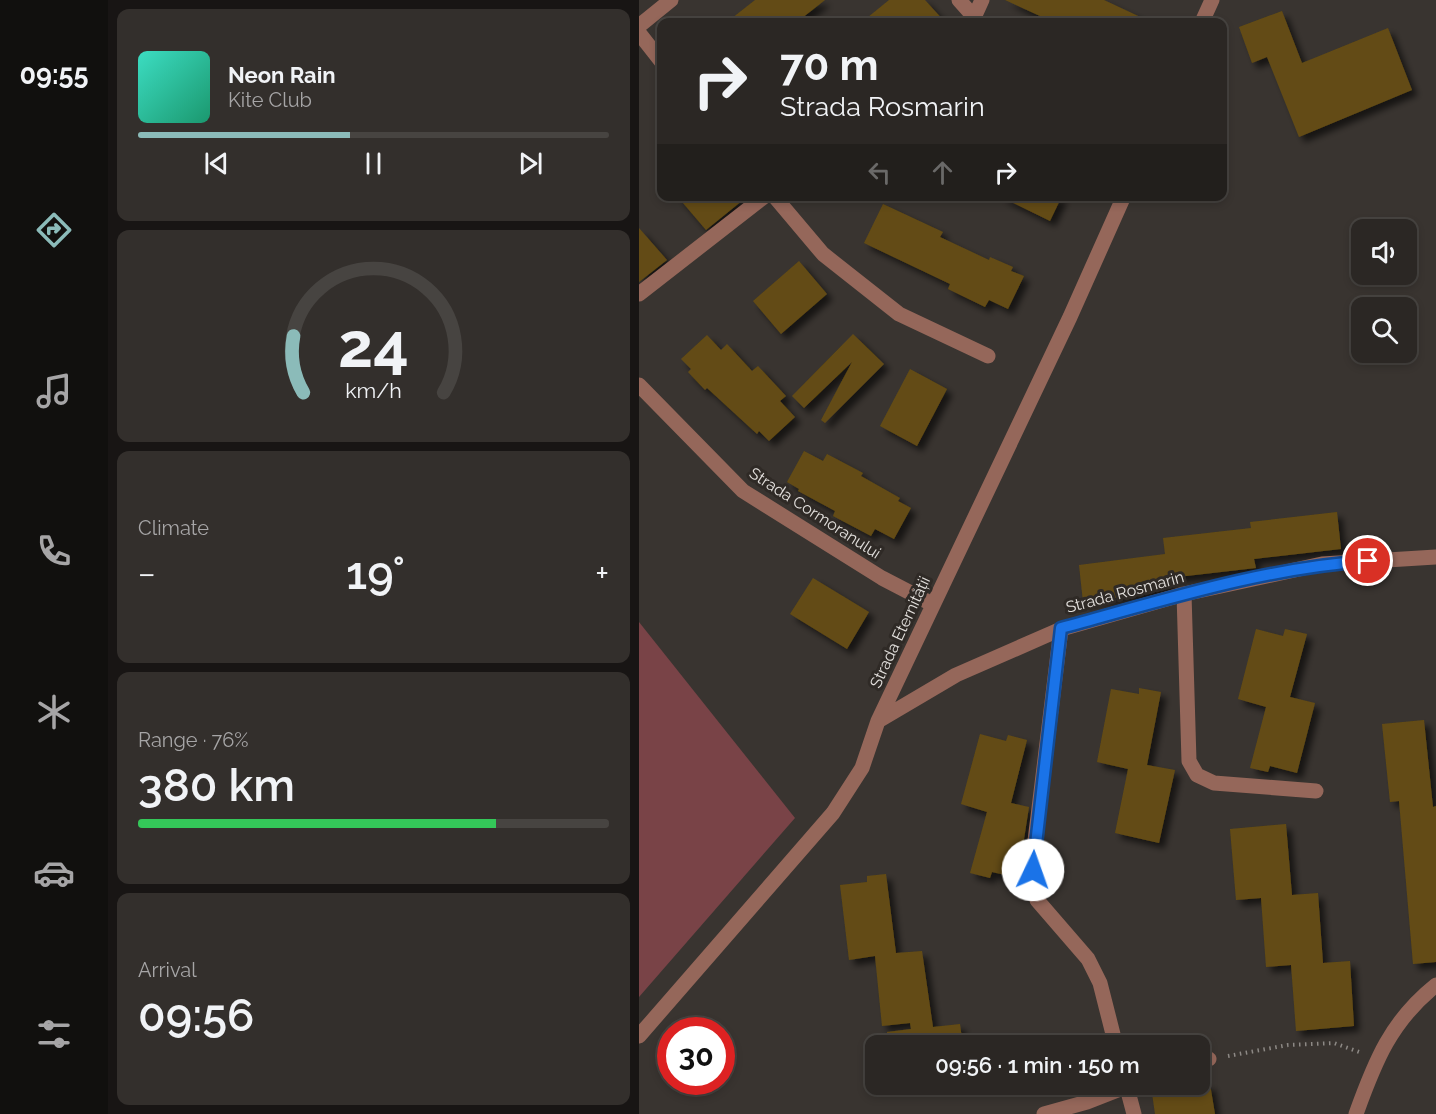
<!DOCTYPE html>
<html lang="en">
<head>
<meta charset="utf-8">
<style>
  body { margin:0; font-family:Raleway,sans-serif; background:#332f2c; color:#f1f3f6; height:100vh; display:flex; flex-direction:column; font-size:22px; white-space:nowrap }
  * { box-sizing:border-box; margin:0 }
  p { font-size:20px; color:#a6a5a6 }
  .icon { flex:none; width:33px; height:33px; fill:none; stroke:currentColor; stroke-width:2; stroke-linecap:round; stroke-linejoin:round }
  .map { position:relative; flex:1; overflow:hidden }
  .drawer { display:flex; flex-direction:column; gap:9px; padding:9px; background:#181514; width:531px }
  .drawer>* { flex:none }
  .hud { position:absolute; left:18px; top:18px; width:570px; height:183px; border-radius:12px; box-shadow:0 3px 9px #0003,0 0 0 2px #474441; background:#2b2724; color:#f1f3f6; overflow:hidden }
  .buttons { position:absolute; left:712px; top:219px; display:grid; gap:12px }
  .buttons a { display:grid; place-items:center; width:66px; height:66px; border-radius:12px; background:#2b2724; box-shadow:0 3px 9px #0003,0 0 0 2px #474441; font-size:30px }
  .speed { position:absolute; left:18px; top:1017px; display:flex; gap:12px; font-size:30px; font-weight:700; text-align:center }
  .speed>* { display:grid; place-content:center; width:78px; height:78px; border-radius:50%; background:#2b2724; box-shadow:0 3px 9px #0003,0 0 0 2px #474441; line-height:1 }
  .speed .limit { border:9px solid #d22; background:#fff; color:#111 }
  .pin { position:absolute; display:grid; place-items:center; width:51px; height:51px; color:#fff; margin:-26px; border:3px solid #fff; border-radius:50%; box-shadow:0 2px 6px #0007 }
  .me { position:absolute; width:66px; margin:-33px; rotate:3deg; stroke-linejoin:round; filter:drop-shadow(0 0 4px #0008) }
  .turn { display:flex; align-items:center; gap:21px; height:126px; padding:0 24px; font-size:27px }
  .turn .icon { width:78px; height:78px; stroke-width:2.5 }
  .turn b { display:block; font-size:42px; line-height:51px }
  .lanes { display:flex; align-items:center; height:57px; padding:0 24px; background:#0003; justify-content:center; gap:30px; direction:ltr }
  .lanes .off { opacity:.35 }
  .big { font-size:45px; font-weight:600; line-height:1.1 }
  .drawer .tile { flex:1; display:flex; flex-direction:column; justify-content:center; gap:9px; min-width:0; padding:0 21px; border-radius:12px; background:#332f2c }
  .drawer .dial { align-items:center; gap:0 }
  .dial svg { height:156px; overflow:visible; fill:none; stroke:#474441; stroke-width:7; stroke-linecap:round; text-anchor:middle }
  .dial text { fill:#f1f3f6; stroke:none }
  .song { display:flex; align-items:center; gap:18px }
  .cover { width:72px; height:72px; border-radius:9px; background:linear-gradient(135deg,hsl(170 70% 55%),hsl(160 70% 35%)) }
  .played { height:6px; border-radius:3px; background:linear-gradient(90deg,#8bbbb9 45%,#474441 45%) }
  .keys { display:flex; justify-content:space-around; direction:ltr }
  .heat { display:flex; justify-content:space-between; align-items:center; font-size:33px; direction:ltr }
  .charge { height:9px; border-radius:4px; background:linear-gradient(90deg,#34c759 76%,#474441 0) }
  .trip { position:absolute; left:226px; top:1035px; width:345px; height:60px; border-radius:12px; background:#2b2724; box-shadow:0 3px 9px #0003,0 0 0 2px #474441; font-weight:600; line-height:60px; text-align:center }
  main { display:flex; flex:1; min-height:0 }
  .tabs { display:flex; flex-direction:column; width:108px; justify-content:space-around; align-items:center; background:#11100e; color:#a6a5a6 }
  .tabs .icon { width:42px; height:42px }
  .tabs .on { color:#8bbbb9 }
  .tabs b { font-size:27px; color:#f1f3f6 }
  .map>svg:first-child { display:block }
  .green { fill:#794347 }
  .building { fill:#644c13; filter:url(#shadow) }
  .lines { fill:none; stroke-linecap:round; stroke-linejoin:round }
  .path { stroke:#8d8985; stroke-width:4; stroke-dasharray:1.5 4.5; stroke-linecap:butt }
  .minor { stroke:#95675a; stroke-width:15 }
  .route-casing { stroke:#114b97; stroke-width:15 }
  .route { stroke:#1a73e8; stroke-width:10 }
  .labels { text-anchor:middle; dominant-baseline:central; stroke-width:6; stroke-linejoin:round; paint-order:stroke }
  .street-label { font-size:16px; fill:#e3e0dd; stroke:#2f2a26 }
</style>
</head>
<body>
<main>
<nav class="tabs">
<b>09:55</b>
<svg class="icon on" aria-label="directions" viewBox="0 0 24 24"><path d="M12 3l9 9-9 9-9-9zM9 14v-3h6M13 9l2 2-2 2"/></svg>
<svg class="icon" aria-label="music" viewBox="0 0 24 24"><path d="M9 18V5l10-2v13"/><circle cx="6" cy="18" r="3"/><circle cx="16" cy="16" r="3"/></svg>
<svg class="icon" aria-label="phone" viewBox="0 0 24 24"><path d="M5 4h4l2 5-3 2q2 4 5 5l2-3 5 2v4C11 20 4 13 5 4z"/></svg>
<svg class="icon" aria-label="climate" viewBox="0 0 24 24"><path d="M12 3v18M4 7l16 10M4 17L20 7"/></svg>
<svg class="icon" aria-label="car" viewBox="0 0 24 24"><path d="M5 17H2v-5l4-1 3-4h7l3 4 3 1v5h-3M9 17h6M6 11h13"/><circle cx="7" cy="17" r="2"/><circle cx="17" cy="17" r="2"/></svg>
<svg class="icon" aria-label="filters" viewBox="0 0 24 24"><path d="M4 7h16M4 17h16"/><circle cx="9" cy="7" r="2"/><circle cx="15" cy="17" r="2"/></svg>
</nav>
<section class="drawer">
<div class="tile">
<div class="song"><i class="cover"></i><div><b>Neon Rain</b><p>Kite Club</p></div></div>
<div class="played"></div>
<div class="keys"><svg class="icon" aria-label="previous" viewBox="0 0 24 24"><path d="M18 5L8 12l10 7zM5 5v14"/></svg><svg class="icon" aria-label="pause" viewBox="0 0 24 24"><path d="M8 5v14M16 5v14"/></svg><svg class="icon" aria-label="next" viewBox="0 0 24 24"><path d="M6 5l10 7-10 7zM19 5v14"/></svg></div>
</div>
<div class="tile dial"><svg viewBox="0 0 100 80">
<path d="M14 69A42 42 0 1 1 86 69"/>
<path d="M14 69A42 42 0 0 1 9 40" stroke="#8bbbb9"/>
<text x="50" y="56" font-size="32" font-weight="700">24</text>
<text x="50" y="72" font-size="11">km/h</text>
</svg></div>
<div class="tile"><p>Climate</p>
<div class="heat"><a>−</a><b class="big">19°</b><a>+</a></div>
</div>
<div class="tile"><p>Range · 76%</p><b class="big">380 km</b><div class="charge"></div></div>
<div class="tile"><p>Arrival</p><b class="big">09:56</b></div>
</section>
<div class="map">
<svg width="797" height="1114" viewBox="0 0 797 1114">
  <defs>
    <filter id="shadow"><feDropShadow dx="5.5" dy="5.5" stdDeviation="3" flood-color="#0009"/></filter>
  </defs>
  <rect width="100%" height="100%" fill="#393430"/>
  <path class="green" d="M0 622 156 818 0 997Z"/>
  <path class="building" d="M116 0H186L158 22H88Z
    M250 0H286L306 22H223Z
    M366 0H465L512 22H414Z
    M643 11 663 63 749 28 773 90 660 137 628 57 613 63 600 27Z
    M38 196H109L67 230Z
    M360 196H423L411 221Z
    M244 204 304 232 301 237 350 260 351 257 374 267 372 271 385 276 369 309 350 300 346 307 309 289 311 284 225 243Z
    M0 228 28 260 0 282Z
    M160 261 188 294 142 334 114 301Z
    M214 334 245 364 186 423 182 420 213 362 165 408 153 396Z
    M68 335 82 350 88 344 113 371 119 366 147 396 141 401 156 417 130 441 120 431 118 434 68 388 66 390 49 372 52 369 42 359Z
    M271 369 308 389 278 446 241 426Z
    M165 451 184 461 188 454 224 473 222 476 261 498 259 501 272 508 255 539 236 529 232 536 194 516 196 511 159 491 160 489 148 482Z
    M698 512 702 549 615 559 617 568 530 578 531 588 508 594 444 602 440 565 526 554 524 538 612 528 611 522Z
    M174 578 230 612 208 649 151 614Z
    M617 629 644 636 646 629 668 634 651 697 676 703 658 773 631 766 629 772 611 768 627 707 599 699Z
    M500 688 522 692 508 765 536 770 520 843 476 833 489 769 458 762 472 689 500 694Z
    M785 720 794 807 797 806V962L774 964 760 801 751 802 743 724Z
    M341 734 367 741 369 735 388 740 372 803 390 807 379 878 353 872 351 878 331 873 348 812 322 804Z
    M647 824 653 895 679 893 684 963 711 961 715 1026 657 1031 652 965 627 967 622 898 597 900 591 829Z
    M247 874 257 953 283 951 294 1027 321 1024 324 1046H248V1032L272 1029 271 1023 243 1026 236 956 210 960 201 885 228 882V876Z
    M571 1084 576 1114H516L513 1093Z"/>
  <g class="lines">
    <path class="path" d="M589 1056 649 1045 695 1043 723 1053"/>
    <path class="minor" d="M320 0 336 18
      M333 22 343 0
      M563 22 573 0
      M0 26 32 0
      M0 33 22 61
      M135 196 184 254 260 314 349 356
      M0 294 126 196
      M0 385 104 491 243 578 293 604
      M545 594 550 761 558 775 575 783 677 791
      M422 629 394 857 398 900 449 959 461 983 477 1046
      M239 721 317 675 422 629 545 594 683 564 797 557
      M0 1036 194 813 223 768 239 721 431 317 485 196
      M561 1061 570 1059
      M487 1084 495 1114
      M405 1114 448 1102 494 1084
      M717 1114C736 1061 752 1021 797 985"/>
  </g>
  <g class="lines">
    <defs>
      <path id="route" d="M394 870 422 628C522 601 624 568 729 561"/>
    </defs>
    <use href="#route" class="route-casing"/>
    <use href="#route" class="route"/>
  </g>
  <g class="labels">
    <g class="street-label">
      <text transform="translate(176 513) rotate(33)">Strada Cormoranului</text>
      <text transform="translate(486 592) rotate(-15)">Strada Rosmarin</text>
      <text transform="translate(261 632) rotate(-65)">Strada Eternității</text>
    </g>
  </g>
</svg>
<div class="buttons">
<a><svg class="icon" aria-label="sound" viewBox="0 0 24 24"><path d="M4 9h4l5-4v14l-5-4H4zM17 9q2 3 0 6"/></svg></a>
<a><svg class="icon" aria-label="search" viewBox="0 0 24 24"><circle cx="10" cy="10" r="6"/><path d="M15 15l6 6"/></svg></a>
</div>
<div class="speed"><div class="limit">30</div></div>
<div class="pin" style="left:729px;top:561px;background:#d93025"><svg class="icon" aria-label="arrive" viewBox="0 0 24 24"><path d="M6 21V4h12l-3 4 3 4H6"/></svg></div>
<svg class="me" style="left:394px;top:870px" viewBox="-20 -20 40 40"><circle r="19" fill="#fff"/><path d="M0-13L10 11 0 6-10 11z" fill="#1a73e8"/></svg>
<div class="trip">09:56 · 1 min · 150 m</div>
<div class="hud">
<div class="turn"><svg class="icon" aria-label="right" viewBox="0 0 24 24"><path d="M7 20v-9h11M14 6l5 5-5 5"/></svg><div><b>70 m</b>Strada Rosmarin</div></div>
<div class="lanes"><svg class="icon off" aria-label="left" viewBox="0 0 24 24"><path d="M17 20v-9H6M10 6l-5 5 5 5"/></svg><svg class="icon off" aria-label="ahead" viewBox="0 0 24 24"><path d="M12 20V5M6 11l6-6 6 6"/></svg><svg class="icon" aria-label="right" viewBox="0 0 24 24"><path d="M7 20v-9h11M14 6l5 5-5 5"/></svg></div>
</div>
</div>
</main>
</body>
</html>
